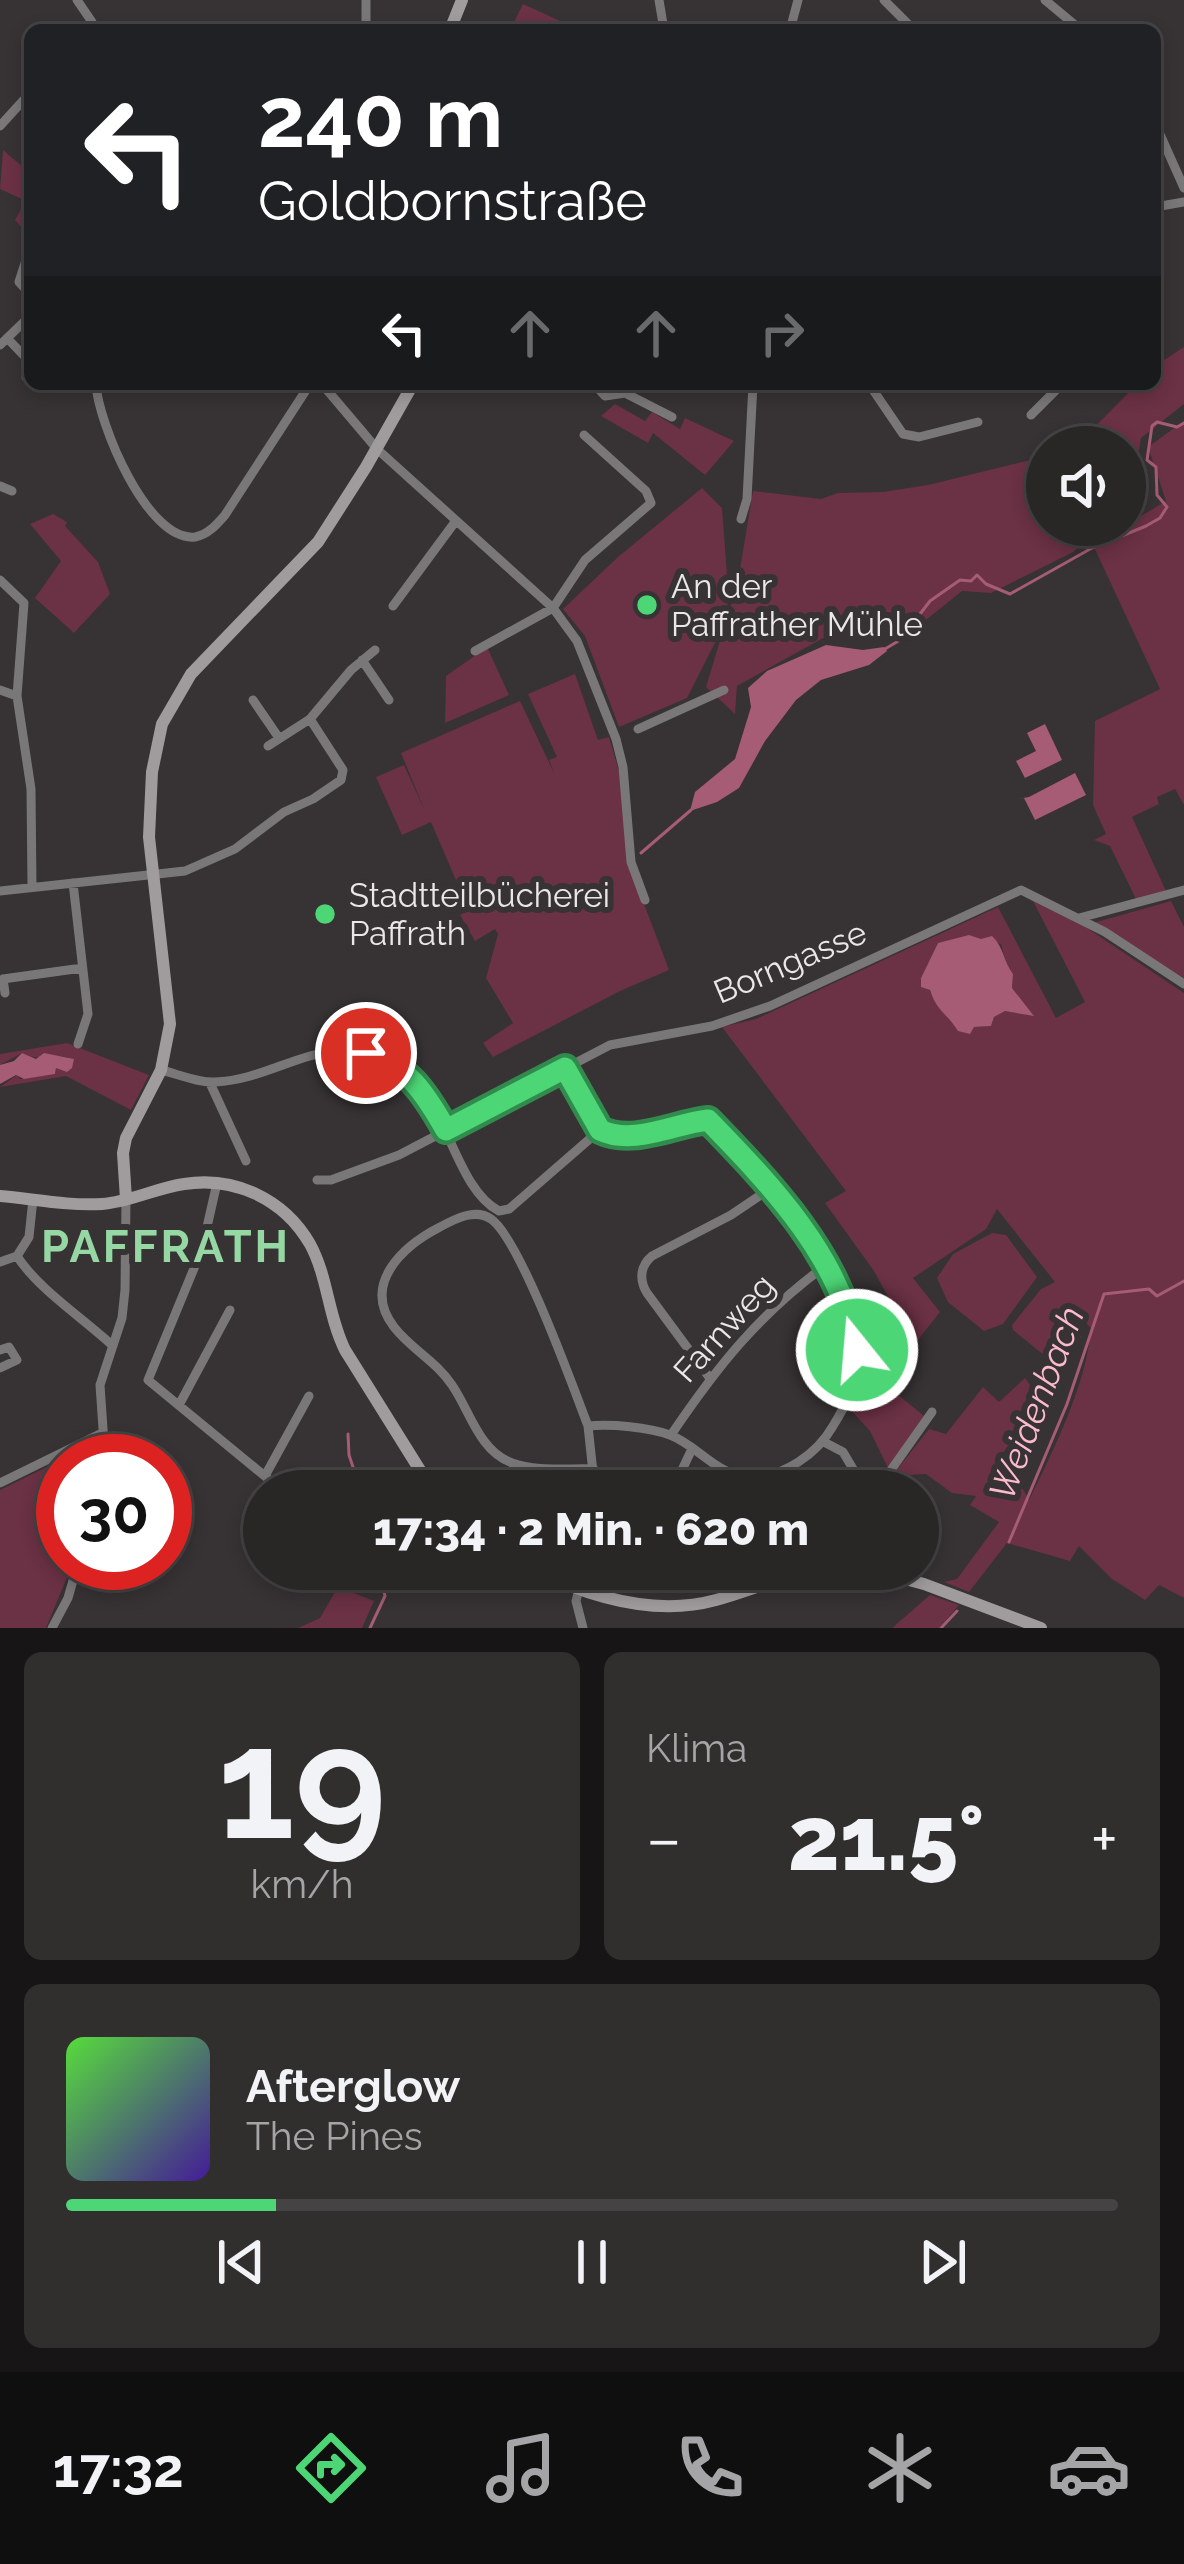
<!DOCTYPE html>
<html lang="de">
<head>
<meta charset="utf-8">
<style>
  body { margin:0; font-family:Raleway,sans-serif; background:#312e2e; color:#f1f3f6; height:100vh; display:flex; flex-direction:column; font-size:45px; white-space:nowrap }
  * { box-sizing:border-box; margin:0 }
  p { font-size:39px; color:#a5a5a7 }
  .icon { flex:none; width:66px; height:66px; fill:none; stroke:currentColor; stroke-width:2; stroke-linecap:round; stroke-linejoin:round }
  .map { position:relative; height:1628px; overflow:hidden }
  .panel { display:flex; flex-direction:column; gap:24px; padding:24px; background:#171515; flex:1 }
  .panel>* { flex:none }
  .hud { position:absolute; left:24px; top:24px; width:1137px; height:366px; border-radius:18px; box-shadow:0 6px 18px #0003,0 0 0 3px #454343; background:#202124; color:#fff; overflow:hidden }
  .fabs { position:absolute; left:1026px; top:426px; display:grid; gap:24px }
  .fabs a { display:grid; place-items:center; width:120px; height:120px; border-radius:50%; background:#292626; box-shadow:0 6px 18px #0003,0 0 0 3px #454343; font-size:60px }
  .speed { position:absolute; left:36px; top:1434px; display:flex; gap:24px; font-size:60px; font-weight:700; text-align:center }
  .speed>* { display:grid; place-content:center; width:156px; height:156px; border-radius:50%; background:#292626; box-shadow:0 6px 18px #0003,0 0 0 3px #454343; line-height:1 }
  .speed .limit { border:18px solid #d22; background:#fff; color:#111 }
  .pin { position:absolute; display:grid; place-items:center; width:102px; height:102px; color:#fff; margin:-51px; border:6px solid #fff; border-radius:50%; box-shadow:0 3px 12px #0007 }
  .me { position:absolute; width:132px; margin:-66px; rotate:343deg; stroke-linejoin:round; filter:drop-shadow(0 0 9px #0008) }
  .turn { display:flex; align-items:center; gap:42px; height:252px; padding:0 36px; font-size:54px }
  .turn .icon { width:156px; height:156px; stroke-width:2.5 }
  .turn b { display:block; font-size:84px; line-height:102px }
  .lanes { display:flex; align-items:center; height:114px; padding:0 36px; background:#0003; justify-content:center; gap:60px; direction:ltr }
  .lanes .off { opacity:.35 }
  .big { font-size:90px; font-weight:800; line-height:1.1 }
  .panel .card { flex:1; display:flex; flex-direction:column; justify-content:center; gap:18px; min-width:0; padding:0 42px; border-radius:18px; background:#312e2e }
  .panel .dial { align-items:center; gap:0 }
  .dial b { font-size:156px; line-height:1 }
  .song { display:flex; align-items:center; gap:36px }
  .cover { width:144px; height:144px; border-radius:18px; background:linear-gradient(135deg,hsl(110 70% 55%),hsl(260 70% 35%)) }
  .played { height:12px; border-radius:6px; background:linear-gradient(90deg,#4cd676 20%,#454343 20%) }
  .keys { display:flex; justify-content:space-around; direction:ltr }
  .heat { display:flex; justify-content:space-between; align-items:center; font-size:66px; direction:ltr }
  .panel .tiles { flex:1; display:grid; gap:24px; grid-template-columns:1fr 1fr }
  .card:last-child { grid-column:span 2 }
  .trip { position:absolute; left:243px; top:1470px; width:696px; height:120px; border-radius:60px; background:#292626; box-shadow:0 6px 18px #0003,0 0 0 3px #454343; font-weight:800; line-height:120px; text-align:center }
  .tabs { display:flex; height:192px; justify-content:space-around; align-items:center; background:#100f0f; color:#a5a5a7 }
  .tabs .icon { width:84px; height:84px }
  .tabs .on { color:#4cd676 }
  .tabs b { font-size:54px; color:#f1f3f6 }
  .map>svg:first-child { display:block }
  .green { fill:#6b3145; fill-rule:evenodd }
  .water { fill:#a55c74 }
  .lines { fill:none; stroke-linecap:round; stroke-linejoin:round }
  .stream { stroke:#a55c74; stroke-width:3 }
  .minor { stroke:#797777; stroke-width:9 }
  .secondary { stroke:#a09c9d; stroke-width:12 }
  .route-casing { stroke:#318b4d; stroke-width:30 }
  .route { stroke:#4cd676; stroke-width:21 }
  .poi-dot { fill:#4cd676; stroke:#373233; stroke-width:4.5 }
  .labels { text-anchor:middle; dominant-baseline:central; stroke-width:12; stroke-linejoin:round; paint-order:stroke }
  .poi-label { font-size:33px; fill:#eae7e8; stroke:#373233; text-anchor:start }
  .street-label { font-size:33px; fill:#eae7e8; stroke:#373233 }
  .water-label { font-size:36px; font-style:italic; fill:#fbbbcd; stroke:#373233 }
  .district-label { font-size:45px; font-weight:bold; letter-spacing:3px; fill:#96d8a3; stroke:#373233 }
</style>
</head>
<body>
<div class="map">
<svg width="1184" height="1628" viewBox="0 0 1184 1628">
  <rect width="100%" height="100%" fill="#373233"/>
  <path class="green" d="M523 4 580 30H510Z
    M3 150 30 173V236L15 220 26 201 0 189Z
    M1184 347V404L1141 438 1130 503 1125 507V447H1075L1137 384H1155V366Z
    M615 404 645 421 652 412 680 429 685 418 734 441 705 475 653 433 648 443 601 416Z
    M1184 421V805L1175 789 1157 797 1159 804 1132 817 1166 891 1136 899 1110 846 1094 840 1106 834 1093 805 1095 721 1160 689 1093 545 1166 501 1148 447Z
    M1047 456V525H1104L1073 552 991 593 962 591 911 632 891 638 825 637 737 686 735 714 706 687 738 581 753 491 821 499 838 493 883 492 928 485Z
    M702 488 722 508 729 601 721 631 687 698 619 727 585 636 563 609 618 557Z
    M53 514 67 522 65 526 98 562 110 594 74 633 35 598 61 561 30 524Z
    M487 647 509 695 445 723 446 676Z
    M575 674 598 740 609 737 621 778 629 864 669 970 620 991 493 1057 483 1043 513 1023 486 978 498 934 495 929 475 941 460 915 479 904 487 915 481 902 467 906 431 822 402 835 376 777 404 765 425 811 401 753 520 701 555 775 549 760 557 757 528 694Z
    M1033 901 1084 926 1184 993V1598L1159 1585 1145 1600 1112 1579 1079 1546 1070 1561 1007 1543 969 1592 944 1582 957 1579 999 1522 970 1505 976 1496 952 1493 926 1474 892 1476 929 1429 946 1434 983 1387 999 1402 1025 1378 1034 1390 1025 1441 1005 1453 997 1466 1019 1482 1029 1500C1052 1453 1087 1384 1091 1328L1082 1319 1084 1330 1077 1346 1050 1360 1013 1330 1012 1325 1041 1289 1055 1282 997 1209 986 1229 913 1278 940 1312 884 1383 924 1416 888 1468 870 1431 850 1409 862 1365 859 1330 895 1309 874 1271 825 1203 846 1191 722 1027 756 1019 998 907 1056 1018 1085 1002ZM981 939 1001 944 1006 965 1013 974 1012 988 1033 1015 1005 1011 994 1017 991 1026C941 1031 944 1008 921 978L938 943Z
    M1171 901 1184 927V978L1093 923Z
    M67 1043 149 1075 131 1110 66 1076 0 1087 17 1075 20 1079 55 1074 56 1068 74 1060C56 1050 40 1064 22 1053L0 1065V1054Z
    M992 1233 1006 1235 1037 1277 1003 1324 984 1331 948 1302 937 1278 953 1254Z
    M94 1444 99 1449 96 1461H63V1563H73L46 1628H0V1490Z
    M338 1587 374 1601 362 1628H298L320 1618Z
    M930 1595 959 1605 939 1628H892Z"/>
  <path class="water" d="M826 645 863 650 884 647 887 651 869 665 821 680 796 700 765 741 739 788 717 802 690 811 695 792 735 759 751 707 748 688 767 671Z
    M1045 724 1062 760 1025 778 1016 761 1036 751 1027 733Z
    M1075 773 1086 795 1035 820 1024 798 1017 799 1029 797Z
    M969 935 981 939 992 936C1004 947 1003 961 1013 974L1012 988 1034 1016 1005 1011 994 1017 991 1026 974 1027 970 1034 958 1031C947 1013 937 1012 930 990L921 987V978L938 943Z
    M22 1053 36 1059 44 1053 74 1059 72 1068 67 1072 56 1068 55 1074 24 1079 16 1075 0 1084V1065L14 1061Z"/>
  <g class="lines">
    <path class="stream" d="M885 649 900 640 930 601 960 580 971 581 977 575 986 584 1010 594 1092 548 1146 526 1160 518 1167 507 1157 495 1156 467 1147 460 1152 426 1157 422 1177 427 1184 423
      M641 853 691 810
      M348 1434 349 1455 361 1491
      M1009 1542 1067 1404 1104 1294 1149 1289 1157 1296 1184 1281
      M370 1628 385 1596 379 1569
      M941 1628 957 1611"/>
    <path class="minor" d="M77 0 92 22 91 30
      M366 0V30
      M659 0 664 30
      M884 0 914 30
      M1045 0 1081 30
      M790 30 798 0
      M1155 123 1184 188
      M0 126 30 93
      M1155 207 1184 202
      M28 254 19 282 30 294
      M7 338 30 362
      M0 345 30 316
      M26 377 30 371
      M96 384C98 422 147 542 195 537 208 535 217 524 225 515L310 384
      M322 384 377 449 553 608 577 641 616 739 623 767 631 862 645 900
      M594 384 605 396 625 393 672 417
      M869 384 903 434 919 437 978 422
      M1031 415 1062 384
      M0 486 12 491
      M741 519 747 499 753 384
      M0 580 24 603 17 696 31 789 32 887
      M393 606 455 522
      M475 651 553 608 585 560 651 503 646 491 584 435
      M362 660 389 700
      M0 690 17 696
      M253 700 279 738
      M310 719 351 670 375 650
      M638 729 724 690
      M73 883 88 1014 78 1044
      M0 891 185 871 235 849 284 812 313 799 341 780 343 770 310 719 268 746
      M1079 918 1184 890
      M5 993 3 979 82 968
      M565 1068 600 1130C633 1146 673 1124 708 1121 764 1177 865 1280 857 1367 855 1388 844 1408 833 1426 817 1454 784 1477 751 1477 716 1476 699 1446 670 1435 648 1427 612 1424 588 1426
      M161 1070C178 1074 198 1083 215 1082 283 1079 331 1022 401 1069 448 1100 454 1187 499 1211L509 1209 600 1130
      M210 1083 246 1161
      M317 1180H331L399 1155 610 1045 712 1026 770 1006 1021 890 1105 932 1184 984
      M217 1183 202 1249 148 1380 283 1491
      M17 1256C38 1289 83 1318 113 1346
      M17 1256 29 1237 33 1199
      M0 1262 17 1256
      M0 1350 9 1347 17 1360 0 1368
      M709 1377 647 1293C639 1280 640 1266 652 1256L731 1215 771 1188
      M179 1405 230 1310
      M671 1435C717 1367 758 1315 825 1266
      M824 1442 843 1452 859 1479 888 1491
      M100 1461 104 1443 100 1385 122 1318 125 1290 126 1199
      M594 1469C568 1468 536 1472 512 1463 479 1451 470 1411 452 1385 436 1361 411 1349 394 1327 361 1284 403 1246 440 1227 455 1219 475 1208 491 1219 520 1239 573 1387 588 1426L595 1491
      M266 1474 309 1396
      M0 1483 102 1433
      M879 1487 932 1412
      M672 1491 691 1451
      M52 1628 68 1598 78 1563
      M583 1628 576 1601 584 1569"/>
    <path class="secondary" d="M450 30 462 0
      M0 1196C34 1199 68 1206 102 1204 130 1202 156 1188 184 1184 235 1176 284 1199 310 1244 328 1277 328 1316 345 1350L433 1491
      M126 1199 123 1153 126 1138 161 1070 170 1024 149 837 152 772 162 724 191 674 318 542 366 467 413 384
      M532 1569C587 1596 654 1617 716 1600 753 1590 786 1574 825 1569
      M868 1569 924 1584 1041 1628"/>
  </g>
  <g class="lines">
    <defs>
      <path id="route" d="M366 1053C408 1066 425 1093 446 1130L565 1068 600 1130C633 1146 673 1124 708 1120 770 1184 842 1258 857 1350"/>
    </defs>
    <use href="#route" class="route-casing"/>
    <use href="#route" class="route"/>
  </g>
  <g class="poi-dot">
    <circle cx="647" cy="605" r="12"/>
    <circle cx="325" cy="914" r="12"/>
  </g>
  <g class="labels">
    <g class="poi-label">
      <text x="671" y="586">An der<tspan x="671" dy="38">Paffrather Mühle</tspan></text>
      <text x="349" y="895">Stadtteilbücherei<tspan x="349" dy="38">Paffrath</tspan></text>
    </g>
    <g class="street-label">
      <text transform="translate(790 962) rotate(-23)">Borngasse</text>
      <text transform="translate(724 1328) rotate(-48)">Farnweg</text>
    </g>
    <g class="water-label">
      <text transform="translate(1036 1403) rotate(-69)">Weidenbach</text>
    </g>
    <g class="district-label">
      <text x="166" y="1246">PAFFRATH</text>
    </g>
  </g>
</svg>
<div class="fabs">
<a><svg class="icon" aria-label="sound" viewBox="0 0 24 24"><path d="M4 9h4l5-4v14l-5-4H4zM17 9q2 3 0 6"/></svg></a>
</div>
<div class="speed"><div class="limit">30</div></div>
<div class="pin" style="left:366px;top:1053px;background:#d93025"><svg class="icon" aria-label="arrive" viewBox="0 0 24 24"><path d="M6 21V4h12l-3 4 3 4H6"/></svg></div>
<svg class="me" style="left:857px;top:1350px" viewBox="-20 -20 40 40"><circle r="17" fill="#4cd676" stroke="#fff" stroke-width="3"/><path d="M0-11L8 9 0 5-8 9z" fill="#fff"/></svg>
<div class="trip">17:34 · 2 Min. · 620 m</div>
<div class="hud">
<div class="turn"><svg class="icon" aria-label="left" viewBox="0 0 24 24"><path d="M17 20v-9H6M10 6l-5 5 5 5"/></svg><div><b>240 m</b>Goldbornstraße</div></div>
<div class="lanes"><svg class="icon" aria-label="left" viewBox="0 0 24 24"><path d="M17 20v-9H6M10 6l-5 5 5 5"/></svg><svg class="icon off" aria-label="ahead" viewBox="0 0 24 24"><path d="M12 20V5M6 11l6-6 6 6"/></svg><svg class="icon off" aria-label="ahead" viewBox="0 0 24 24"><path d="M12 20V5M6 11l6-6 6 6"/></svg><svg class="icon off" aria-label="right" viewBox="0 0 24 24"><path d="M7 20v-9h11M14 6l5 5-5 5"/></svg></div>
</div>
</div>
<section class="panel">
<div class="tiles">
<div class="card dial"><b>19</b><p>km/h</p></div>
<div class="card"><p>Klima</p>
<div class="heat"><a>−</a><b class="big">21.5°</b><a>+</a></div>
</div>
<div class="card">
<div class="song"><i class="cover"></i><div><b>Afterglow</b><p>The Pines</p></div></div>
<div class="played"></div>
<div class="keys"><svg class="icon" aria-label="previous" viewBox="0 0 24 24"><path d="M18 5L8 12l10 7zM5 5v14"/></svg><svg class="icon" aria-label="pause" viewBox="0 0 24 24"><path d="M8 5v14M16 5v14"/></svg><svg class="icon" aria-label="next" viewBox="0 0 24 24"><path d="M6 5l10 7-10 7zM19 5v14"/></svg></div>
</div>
</div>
</section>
<nav class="tabs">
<b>17:32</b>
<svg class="icon on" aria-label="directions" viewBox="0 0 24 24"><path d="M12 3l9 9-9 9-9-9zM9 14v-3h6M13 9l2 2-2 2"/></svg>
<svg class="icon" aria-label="music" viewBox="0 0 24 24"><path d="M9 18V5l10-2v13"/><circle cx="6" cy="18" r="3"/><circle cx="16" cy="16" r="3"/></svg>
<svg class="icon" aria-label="phone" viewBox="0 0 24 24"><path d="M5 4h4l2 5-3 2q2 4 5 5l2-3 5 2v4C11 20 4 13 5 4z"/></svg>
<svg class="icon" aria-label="climate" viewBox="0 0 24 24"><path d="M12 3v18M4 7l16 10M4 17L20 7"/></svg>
<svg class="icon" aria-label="car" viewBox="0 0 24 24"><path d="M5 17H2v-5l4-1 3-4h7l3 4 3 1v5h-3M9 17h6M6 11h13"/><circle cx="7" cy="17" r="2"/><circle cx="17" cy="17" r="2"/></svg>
</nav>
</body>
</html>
